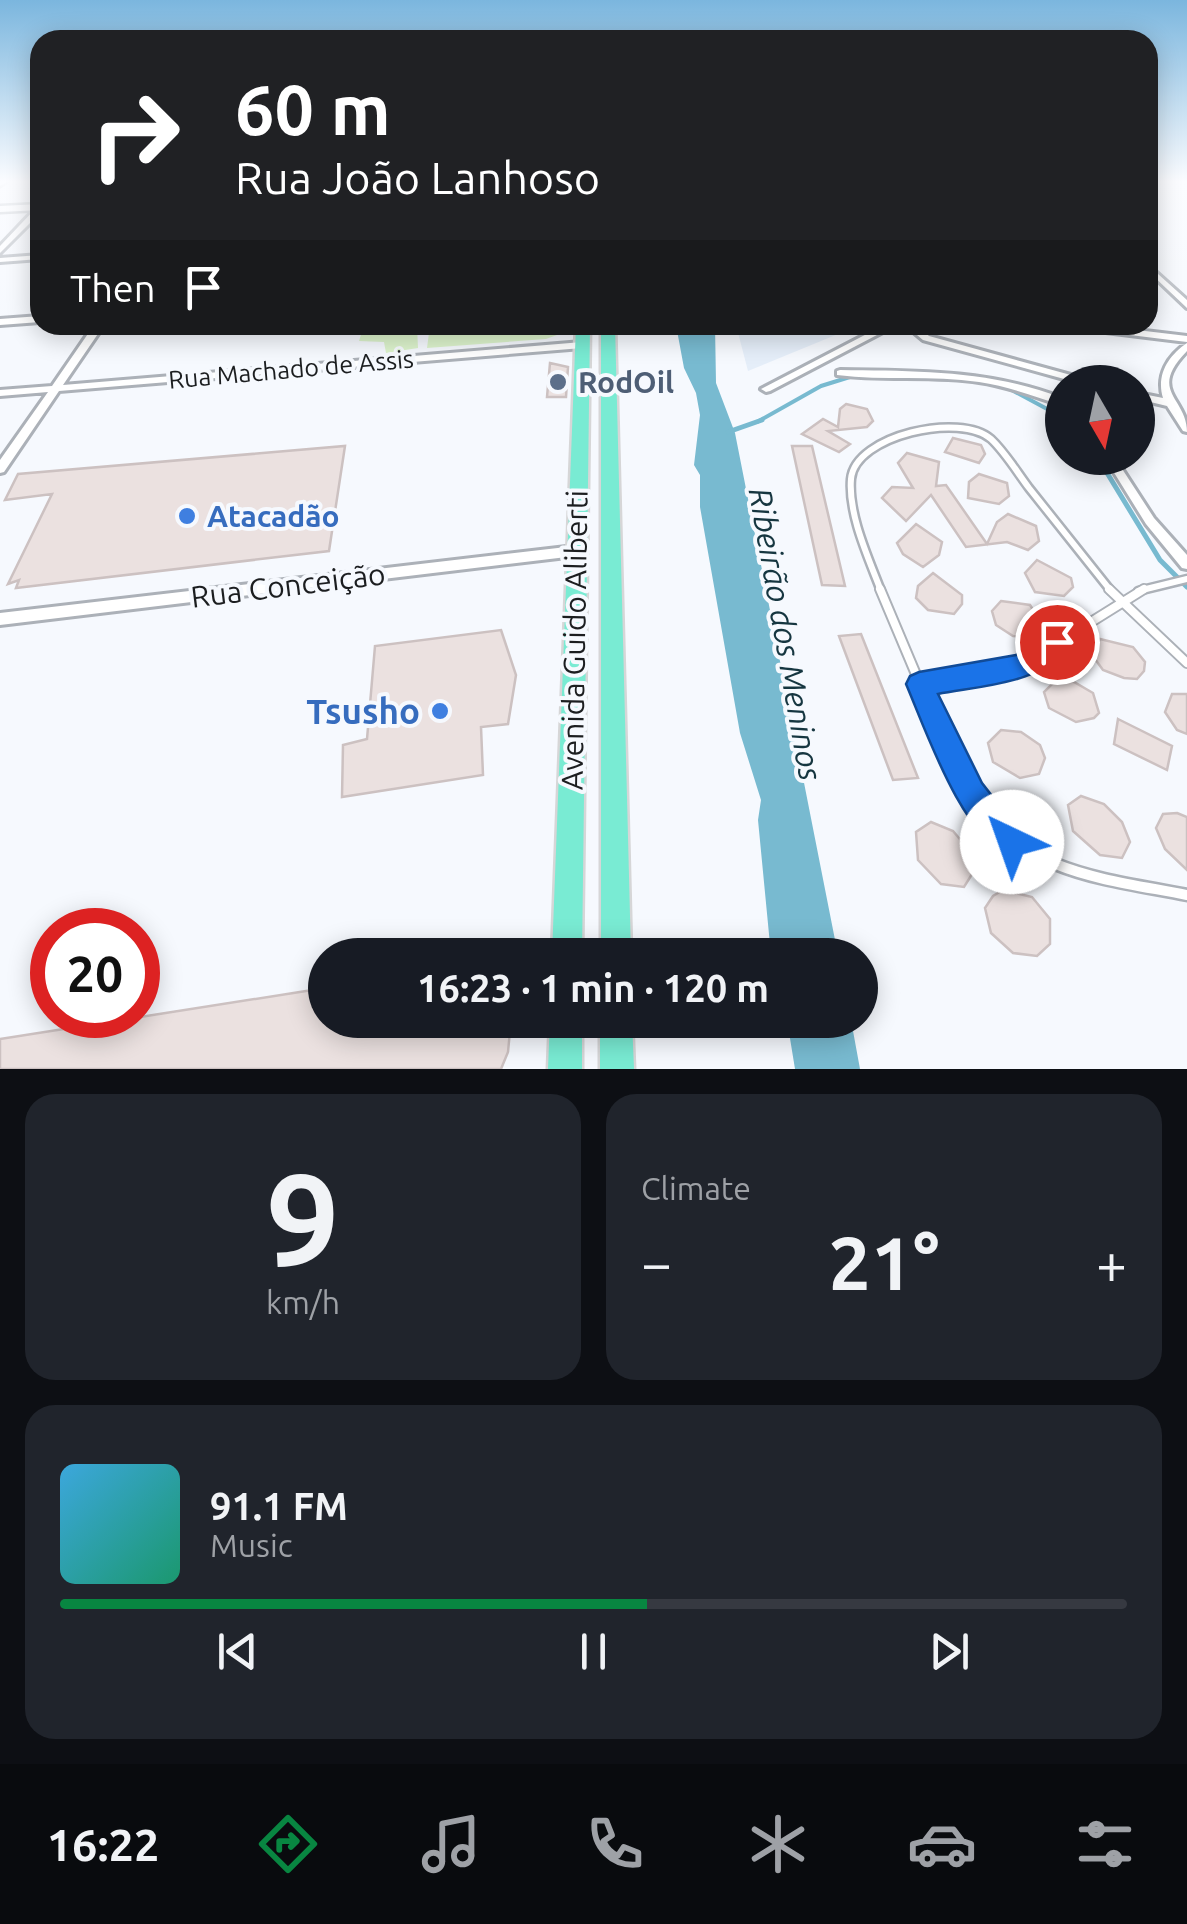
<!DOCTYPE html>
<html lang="en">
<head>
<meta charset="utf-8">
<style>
  body { margin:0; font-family:Ubuntu,sans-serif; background:#20242c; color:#f1f3f6; height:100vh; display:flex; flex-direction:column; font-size:38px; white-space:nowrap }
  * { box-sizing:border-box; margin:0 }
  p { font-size:32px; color:#9ea1a6 }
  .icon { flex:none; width:55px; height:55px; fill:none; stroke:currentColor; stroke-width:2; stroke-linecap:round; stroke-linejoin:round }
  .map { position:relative; height:1069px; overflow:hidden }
  .side { display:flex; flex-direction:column; gap:25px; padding:25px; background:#0d0f14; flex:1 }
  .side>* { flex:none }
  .top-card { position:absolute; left:30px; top:30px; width:1128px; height:305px; border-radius:30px; box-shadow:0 5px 25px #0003; background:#202124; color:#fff; overflow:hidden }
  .needle { width:65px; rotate:171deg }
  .buttons { position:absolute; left:1045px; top:365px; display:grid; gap:20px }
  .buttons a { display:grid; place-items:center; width:110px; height:110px; border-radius:50%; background:#171b24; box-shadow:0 5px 25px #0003; font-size:50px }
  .speed { position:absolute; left:30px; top:908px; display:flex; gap:20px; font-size:50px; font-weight:700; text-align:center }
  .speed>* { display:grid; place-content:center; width:130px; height:130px; border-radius:50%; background:#171b24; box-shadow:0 5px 25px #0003; line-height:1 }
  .speed .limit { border:15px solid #d22; background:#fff; color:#111 }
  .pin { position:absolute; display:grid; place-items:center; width:85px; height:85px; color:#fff; margin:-42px; border:5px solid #fff; border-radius:50%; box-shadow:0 2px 10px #0007 }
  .me { position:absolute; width:110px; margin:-55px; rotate:318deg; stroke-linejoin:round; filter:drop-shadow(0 0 8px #0008) }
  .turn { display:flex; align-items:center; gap:35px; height:210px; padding:0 40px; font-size:45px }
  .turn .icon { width:130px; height:130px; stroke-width:2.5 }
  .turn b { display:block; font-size:70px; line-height:85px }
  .then { display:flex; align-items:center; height:95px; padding:0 40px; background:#0003; gap:20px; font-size:38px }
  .big { font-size:75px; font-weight:600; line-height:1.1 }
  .side .tile { flex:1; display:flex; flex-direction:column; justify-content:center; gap:15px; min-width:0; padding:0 35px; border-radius:30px; background:#20242c }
  .side .dial { align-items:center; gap:0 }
  .dial b { font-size:130px; line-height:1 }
  .song { display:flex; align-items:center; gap:30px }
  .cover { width:120px; height:120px; border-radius:15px; background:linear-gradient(135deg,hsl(200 70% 55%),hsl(160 70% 35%)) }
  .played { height:10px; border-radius:5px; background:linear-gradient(90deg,#088641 55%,#363941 55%) }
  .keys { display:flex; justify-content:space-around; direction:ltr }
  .heat { display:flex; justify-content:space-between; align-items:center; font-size:55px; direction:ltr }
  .side .tiles { flex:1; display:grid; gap:25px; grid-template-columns:1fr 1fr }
  .tile:last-child { grid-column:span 2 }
  .trip { position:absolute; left:308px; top:938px; width:570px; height:100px; border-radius:50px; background:#171b24; box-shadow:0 5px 25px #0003; font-weight:600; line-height:100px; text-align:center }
  .menu { display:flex; height:160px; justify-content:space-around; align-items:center; background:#090b0e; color:#9ea1a6 }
  .menu .icon { width:70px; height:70px }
  .menu .current { color:#088641 }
  .menu b { font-size:45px; color:#f1f3f6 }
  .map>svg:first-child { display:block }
  .built { fill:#e5eef9 }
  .green { fill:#dcf3cc }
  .water { fill:#78bad0 }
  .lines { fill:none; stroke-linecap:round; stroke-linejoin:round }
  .stream-far1 { stroke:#78bad0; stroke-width:4 }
  .stream { stroke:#78bad0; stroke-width:5 }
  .building { fill:#ebe1e0; stroke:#ccc1c1; stroke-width:2.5 }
  .service-far2-casing { stroke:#acb1b8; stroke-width:11 }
  .service-far1-casing { stroke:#acb1b8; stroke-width:12 }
  .service-casing { stroke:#acb1b8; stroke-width:15 }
  .minor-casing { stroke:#acb1b8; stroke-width:6 }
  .tertiary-casing { stroke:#acb1b8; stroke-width:5 }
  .primary-casing { stroke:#d6d6d7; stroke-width:5 }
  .service-far2 { stroke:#fff; stroke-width:6 }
  .service-far1 { stroke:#fff; stroke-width:8 }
  .service { stroke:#fff; stroke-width:10 }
  .minor { fill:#fff; fill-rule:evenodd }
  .tertiary { fill:#fff; fill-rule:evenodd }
  .primary { fill:#79ebd3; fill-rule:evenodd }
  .route { fill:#1a73e8; stroke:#114b97; stroke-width:2.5 }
  .service-dot { fill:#5c6f8a; stroke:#f6f9fe; stroke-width:4 }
  .shop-dot { fill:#3f7fe0; stroke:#f6f9fe; stroke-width:4 }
  .labels { text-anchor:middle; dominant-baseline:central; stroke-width:8; stroke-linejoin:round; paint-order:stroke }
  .far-street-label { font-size:25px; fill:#1c1e20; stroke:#f6f9fe }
  .service-label { font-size:30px; font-weight:bold; fill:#4e5e75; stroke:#f6f9fe; text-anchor:start }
  .shop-label { font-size:30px; font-weight:bold; fill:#366cbe; stroke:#f6f9fe; text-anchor:start }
  .street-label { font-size:30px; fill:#1c1e20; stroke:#f6f9fe }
  .water-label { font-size:32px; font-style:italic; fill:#163640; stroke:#f6f9fe }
  .near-shop-label { font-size:35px; font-weight:bold; fill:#366cbe; stroke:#f6f9fe; text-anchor:end }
</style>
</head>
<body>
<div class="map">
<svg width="1187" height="1069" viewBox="0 0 1187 1069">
  <rect width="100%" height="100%" fill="#f6f9fe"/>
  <path class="built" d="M736 325H860L748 371Z"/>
  <path class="green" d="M364 325H417L418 348 386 353 384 342 359 341Z
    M430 325H558L557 335 546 339 427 348Z"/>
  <path class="water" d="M676 325H715L716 383 735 433 838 955H771L758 820 761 800 740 733 700 507V475L694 465 700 415 696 393 684 368Z
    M787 1020H851L860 1069H795Z"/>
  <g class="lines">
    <path class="stream-far1" d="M1008 388 1062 417
      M757 422 821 386 853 376"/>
    <path class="stream" d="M728 432 762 420
      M1098 458 1160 560 1187 587"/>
  </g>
  <path class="building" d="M550 363 568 367 566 397H547Z
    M846 404 867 409 873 421 867 427 828 431 850 444 839 452 802 434 823 419 838 427 840 409Z
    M953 438 981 445 985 454 979 463 945 452Z
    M345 446 329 551 16 588 19 580 8 584 52 494 5 500 18 474Z
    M792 446H812L845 586 822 585Z
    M907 453 939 462 936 486 946 485 987 544 997 522 1008 514 1036 526 1039 541 1028 550 1007 542 966 547 931 495 906 521 882 498 892 487 913 488 898 463Z
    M979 474 1007 483 1009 496 999 504 968 498 969 482Z
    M916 524 942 542 939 555 923 567 903 554 897 543Z
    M1037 560 1071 578 1073 587 1064 596 1035 592 1025 573Z
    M933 573 962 595V604L954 614 928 610 916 598 918 586Z
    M1001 601 1030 605 1041 622 1034 637 1013 636 996 625 992 611Z
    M501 630 516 675 508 724 481 727 483 775 342 797 343 745 367 739 375 646Z
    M861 634 918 778 893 780 839 636Z
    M1100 639 1133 647 1145 662 1144 671 1137 679 1124 678 1103 670 1092 655Z
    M1057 679 1074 682 1093 693 1099 713 1094 718 1076 722 1049 708 1044 692Z
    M1172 694H1187V734L1177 730 1165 712Z
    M1118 719 1172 746 1167 770 1114 744Z
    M1001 730 1021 732 1040 745 1045 758 1039 774 1020 778 993 762 988 743Z
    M1081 796 1104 804 1122 822 1130 842 1122 858 1100 855 1073 831 1068 805Z
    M1177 813 1187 817V870L1165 849 1156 828 1163 814Z
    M931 822 953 831 969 850 974 871 964 887 941 884 918 860 916 832Z
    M1003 890 1032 897 1050 919V944L1037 956 1013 953 991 933 985 908 993 896Z
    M325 988V1020H511L508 1052 501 1069H0V1039Z"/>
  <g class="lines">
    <defs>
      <path id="service-far2" d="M881 591C869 559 848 515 851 479 855 435 961 412 991 439 1005 452 1017 472 1029 488 1056 522 1084 557 1111 591
        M1138 591 1187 579"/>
      <path id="service-far1" d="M880 589 939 729 977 803
        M1109 589 1187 663
        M919 684 1019 667 1144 589"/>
      <path id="service" d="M975 801C1026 874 1106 879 1187 895"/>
      <path id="minor" d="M37 207H40V213L0 253V246Z
        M40 255V259L0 262V258Z
        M1148 265 1187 300V308L1148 271Z
        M40 316V322L0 325V319Z
        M94 325H104L63 385 582 342 587 345 582 348 59 391 4 472 0 473V460L48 392 0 396V390L52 386Z
        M884 325H896L770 391 766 392 761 389Z
        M905 325H916L929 336 1089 380 1090 382H1075L923 340Z
        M1068 325H1095L1187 336V342L1073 328Z
        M1187 343V351C1147 392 1187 397 1187 432L1183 431 1167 406 1138 399V393L1163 398C1156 375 1168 356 1187 343Z
        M840 370C916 371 990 370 1062 398V405C1034 397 1008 386 979 382 932 375 884 381 837 375V371Z
        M1105 458H1115L1154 518 1187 555V569L1182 568 1146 524Z
        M575 546 580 547 581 551 580 555 575 556 0 625V613Z"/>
      <path id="tertiary" d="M0 181H8L0 186Z
        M40 204V210L0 212V206Z"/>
      <path id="primary" d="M576 325H590L582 955H552Z
        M601 325H615L631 955H601Z
        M550 1020H582V1069H548Z
        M600 1020H632L634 1069H600Z"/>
    </defs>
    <use href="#service-far2" class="service-far2-casing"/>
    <use href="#service-far1" class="service-far1-casing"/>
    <use href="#service" class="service-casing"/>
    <use href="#minor" class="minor-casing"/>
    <use href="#tertiary" class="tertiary-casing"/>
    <use href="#primary" class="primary-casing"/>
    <use href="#service-far2" class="service-far2"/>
    <use href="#service-far1" class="service-far1"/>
    <use href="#service" class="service"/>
    <use href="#minor" class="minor"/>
    <use href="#tertiary" class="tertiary"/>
    <use href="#primary" class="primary"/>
  </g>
  <linearGradient id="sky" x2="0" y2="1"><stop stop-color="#7bb6de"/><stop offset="0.55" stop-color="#fbfcff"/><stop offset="1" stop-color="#fbfcff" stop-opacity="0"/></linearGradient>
  <rect width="1187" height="330" fill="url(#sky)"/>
  <path class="route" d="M1057 631 1066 634 1070 642C1050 684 977 686 938 694L982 783 1028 842 1024 854 1012 858C962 837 927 733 906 684L910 676 919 672 1016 655Z"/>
  <circle class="service-dot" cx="558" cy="382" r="10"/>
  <g class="shop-dot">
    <circle cx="187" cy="516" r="10"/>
    <circle cx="440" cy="711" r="10"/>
  </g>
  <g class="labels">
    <g class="far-street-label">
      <text transform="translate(291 369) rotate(-5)">Rua Machado de Assis</text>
    </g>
    <g class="service-label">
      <text x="578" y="382">RodOil</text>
    </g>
    <g class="shop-label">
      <text x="207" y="516">Atacadão</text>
    </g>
    <g class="street-label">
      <text transform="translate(288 585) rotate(-7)">Rua Conceição</text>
      <text transform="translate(574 640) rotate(-89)">Avenida Guido Aliberti</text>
    </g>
    <g class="water-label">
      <text transform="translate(786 634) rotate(80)">Ribeirão dos Meninos</text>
    </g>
    <g class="near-shop-label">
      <text x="420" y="711">Tsusho</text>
    </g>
  </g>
</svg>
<div class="buttons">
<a><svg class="needle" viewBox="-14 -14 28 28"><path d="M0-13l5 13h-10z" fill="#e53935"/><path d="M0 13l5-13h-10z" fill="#9ea1a6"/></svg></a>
</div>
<div class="speed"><div class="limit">20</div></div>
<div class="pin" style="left:1057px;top:642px;background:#d93025"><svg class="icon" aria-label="arrive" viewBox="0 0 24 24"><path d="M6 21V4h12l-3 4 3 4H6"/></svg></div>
<svg class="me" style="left:1012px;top:842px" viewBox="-20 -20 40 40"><circle r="19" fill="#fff"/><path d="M0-13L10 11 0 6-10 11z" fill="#1a73e8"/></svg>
<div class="trip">16:23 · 1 min · 120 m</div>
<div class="top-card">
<div class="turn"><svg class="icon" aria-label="right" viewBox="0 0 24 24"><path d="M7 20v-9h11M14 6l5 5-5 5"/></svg><div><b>60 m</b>Rua João Lanhoso</div></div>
<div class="then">Then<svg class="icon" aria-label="arrive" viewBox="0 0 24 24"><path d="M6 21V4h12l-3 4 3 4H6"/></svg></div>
</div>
</div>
<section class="side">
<div class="tiles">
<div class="tile dial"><b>9</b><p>km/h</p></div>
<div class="tile"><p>Climate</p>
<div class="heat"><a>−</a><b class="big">21°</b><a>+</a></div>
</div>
<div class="tile">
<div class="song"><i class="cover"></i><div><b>91.1 FM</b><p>Music</p></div></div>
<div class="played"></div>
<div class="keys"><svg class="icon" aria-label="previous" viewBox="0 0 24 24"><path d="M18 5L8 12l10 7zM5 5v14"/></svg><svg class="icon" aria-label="pause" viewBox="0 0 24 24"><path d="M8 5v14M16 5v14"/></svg><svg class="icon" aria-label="next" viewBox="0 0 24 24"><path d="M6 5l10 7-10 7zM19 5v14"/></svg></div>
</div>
</div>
</section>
<nav class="menu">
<b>16:22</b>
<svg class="icon current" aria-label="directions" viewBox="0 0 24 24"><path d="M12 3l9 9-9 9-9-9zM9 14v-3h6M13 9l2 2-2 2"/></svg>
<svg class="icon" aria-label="music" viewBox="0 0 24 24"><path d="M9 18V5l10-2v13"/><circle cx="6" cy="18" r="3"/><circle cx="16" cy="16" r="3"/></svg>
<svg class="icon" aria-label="phone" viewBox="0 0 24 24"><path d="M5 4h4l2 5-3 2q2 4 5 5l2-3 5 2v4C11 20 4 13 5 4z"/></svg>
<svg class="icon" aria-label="climate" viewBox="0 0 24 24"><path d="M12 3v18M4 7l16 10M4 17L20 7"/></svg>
<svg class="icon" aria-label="car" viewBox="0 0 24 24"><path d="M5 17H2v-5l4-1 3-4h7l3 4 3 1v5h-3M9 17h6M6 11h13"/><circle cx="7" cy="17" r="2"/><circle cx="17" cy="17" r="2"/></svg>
<svg class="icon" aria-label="filters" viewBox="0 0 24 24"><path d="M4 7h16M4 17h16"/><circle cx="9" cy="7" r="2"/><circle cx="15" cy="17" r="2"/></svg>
</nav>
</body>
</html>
